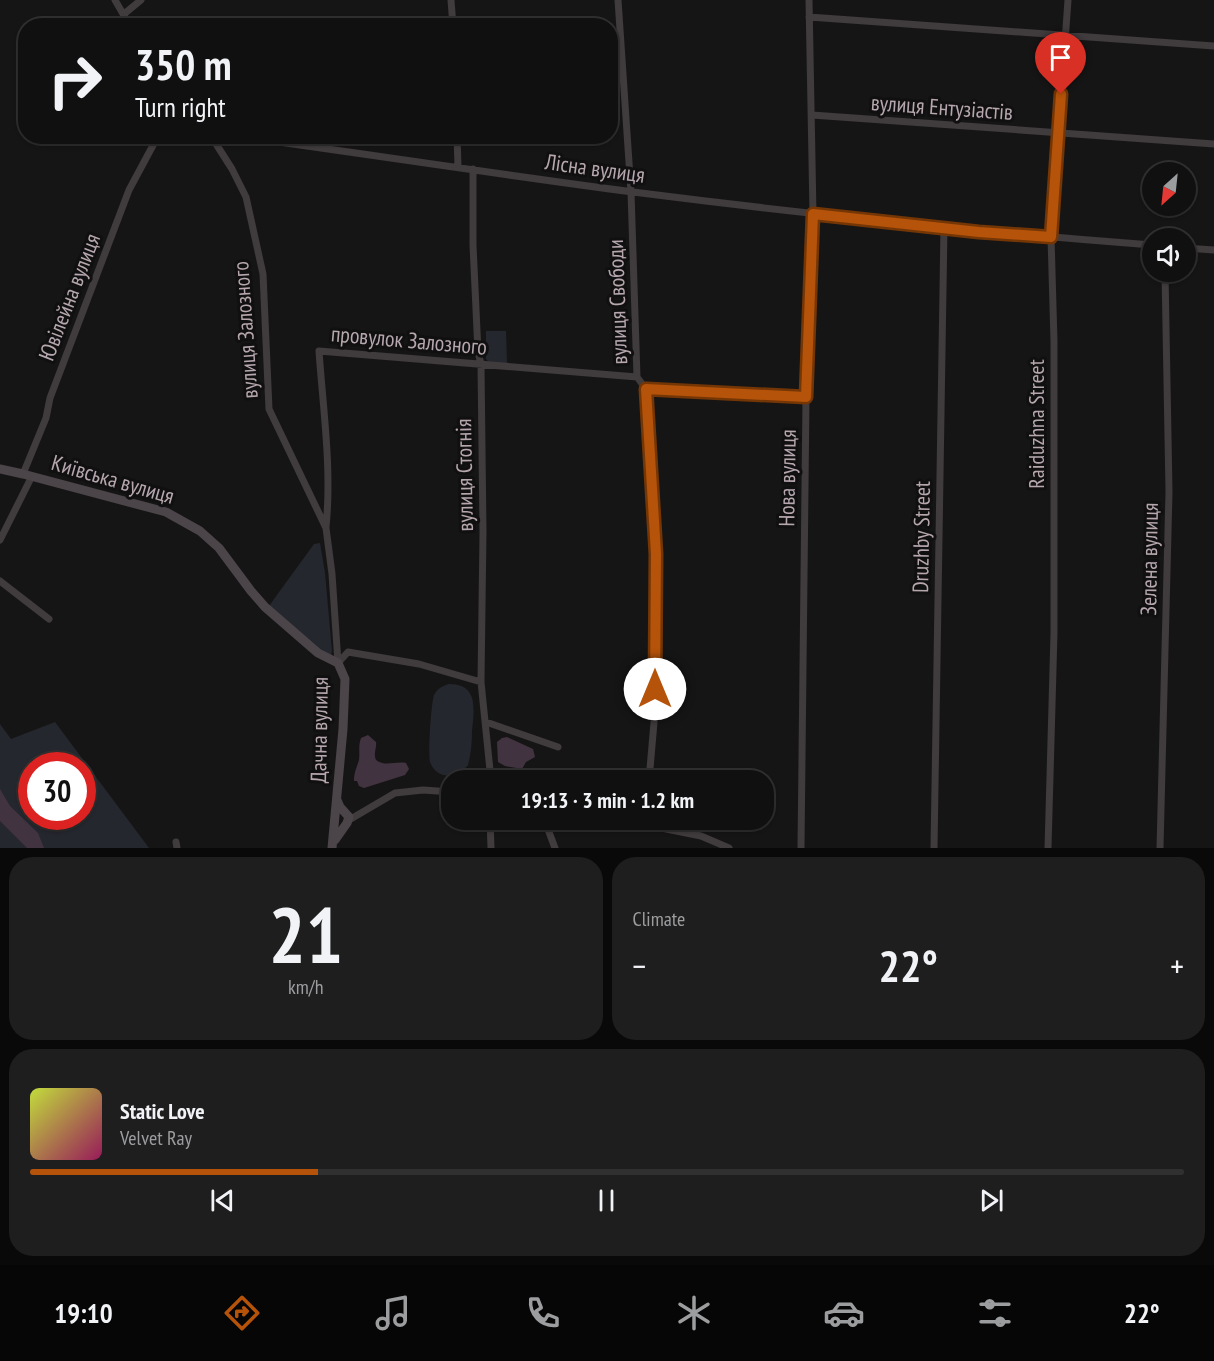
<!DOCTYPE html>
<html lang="en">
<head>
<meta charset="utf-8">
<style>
  body { margin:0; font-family:"PT Sans Narrow",sans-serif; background:#1e1e1e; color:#f1f3f6; height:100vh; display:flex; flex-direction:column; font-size:22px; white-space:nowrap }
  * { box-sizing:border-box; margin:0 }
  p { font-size:20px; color:#9c9d9f }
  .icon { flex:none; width:33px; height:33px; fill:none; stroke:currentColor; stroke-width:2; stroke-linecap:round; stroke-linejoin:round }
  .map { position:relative; height:848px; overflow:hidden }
  .sheet { display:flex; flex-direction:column; gap:9px; padding:9px; background:#090909; flex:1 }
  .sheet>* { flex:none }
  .top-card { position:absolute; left:18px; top:18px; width:600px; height:126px; border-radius:24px; box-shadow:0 2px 4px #0004,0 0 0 2px #303030; background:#101010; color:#f1f3f6; overflow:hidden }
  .needle { width:39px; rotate:207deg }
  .fabs { position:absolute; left:1142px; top:162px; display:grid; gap:12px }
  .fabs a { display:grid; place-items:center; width:54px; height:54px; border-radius:50%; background:#101010; box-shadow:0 2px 4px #0004,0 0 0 2px #303030; font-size:30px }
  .speed { position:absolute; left:18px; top:752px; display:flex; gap:12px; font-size:30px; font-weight:700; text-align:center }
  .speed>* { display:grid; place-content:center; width:78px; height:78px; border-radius:50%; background:#101010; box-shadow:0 2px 4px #0004,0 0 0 2px #303030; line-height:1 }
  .speed .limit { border:9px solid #d22; background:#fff; color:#111 }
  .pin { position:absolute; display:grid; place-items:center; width:51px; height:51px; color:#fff; margin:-62px -26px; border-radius:50% 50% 50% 0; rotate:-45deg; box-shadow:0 0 6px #0007 }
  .pin .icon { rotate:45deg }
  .me { position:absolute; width:66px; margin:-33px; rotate:0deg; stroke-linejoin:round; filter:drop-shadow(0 0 4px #0008) }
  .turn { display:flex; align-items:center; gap:21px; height:126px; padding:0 18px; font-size:27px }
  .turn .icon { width:78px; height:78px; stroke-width:2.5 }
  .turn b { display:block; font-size:42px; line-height:51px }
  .big { font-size:45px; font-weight:700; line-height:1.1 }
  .sheet .widget { flex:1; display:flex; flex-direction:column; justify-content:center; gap:9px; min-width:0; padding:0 21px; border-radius:24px; background:#1e1e1e }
  .sheet .dial { align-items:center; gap:0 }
  .dial b { font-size:78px; line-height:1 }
  .song { display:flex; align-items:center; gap:18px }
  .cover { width:72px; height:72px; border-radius:9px; background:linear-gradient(135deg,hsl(70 70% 55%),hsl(330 70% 35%)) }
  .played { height:6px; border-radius:3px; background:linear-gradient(90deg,#b45309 25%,#303030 25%) }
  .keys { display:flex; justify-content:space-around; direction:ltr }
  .heat { display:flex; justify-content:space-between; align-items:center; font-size:33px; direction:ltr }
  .sheet .tiles { flex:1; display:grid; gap:9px; grid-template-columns:1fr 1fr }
  .widget:last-child { grid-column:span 2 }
  .trip { position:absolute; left:441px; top:770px; width:333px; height:60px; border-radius:24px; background:#101010; box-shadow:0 2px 4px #0004,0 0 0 2px #303030; font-weight:700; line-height:60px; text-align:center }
  .dock { display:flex; height:96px; justify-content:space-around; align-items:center; background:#060606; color:#9c9d9f }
  .dock .icon { width:42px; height:42px }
  .dock .active { color:#b45309 }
  .dock b { font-size:27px; color:#f1f3f6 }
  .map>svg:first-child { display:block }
  .green { fill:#25272e; fill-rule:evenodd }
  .water { fill:#423340 }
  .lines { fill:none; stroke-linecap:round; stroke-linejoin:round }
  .street { stroke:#403b3d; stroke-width:7 }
  .secondary { stroke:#4b4448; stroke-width:9 }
  .route-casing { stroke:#753606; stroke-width:15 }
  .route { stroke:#b45309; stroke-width:10 }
  .labels { text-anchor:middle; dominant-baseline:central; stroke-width:6; stroke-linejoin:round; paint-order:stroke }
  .street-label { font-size:22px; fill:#b6a7af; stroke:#111010 }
</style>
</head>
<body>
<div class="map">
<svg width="1214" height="848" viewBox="0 0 1214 848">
  <rect width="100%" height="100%" fill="#161515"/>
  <path class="green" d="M486 331H506L507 364 489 362 486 359Z
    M320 543 325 573 332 651 331 655 328 656 269 606 314 544Z
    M449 684C479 684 474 710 472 731 472 743 471 754 468 765 458 778 437 781 430 762 428 754 431 703 434 695 437 689 442 686 449 684Z
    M55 722 149 848H0V724L11 739ZM32 765H82V816H32Z"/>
  <path class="water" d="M368 735 376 742C377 748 373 753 376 760 385 767 395 761 406 763L409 769 405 775 364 788 359 786 357 781H354C354 772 357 767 359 760 360 752 358 746 361 738Z
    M507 737 533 749 535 757 526 762 522 769 505 766 498 762 497 742 502 738Z
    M0 789 10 806 38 833 44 848H27L0 821Z"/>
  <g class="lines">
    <path class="street" d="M115 0 130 26
      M451 0 453 26
      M618 0 631 192 637 377 646 389 656 554 655 711 649 780
      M124 14 141 0
      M809 17 1214 46
      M812 115 1214 144
      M211 136 232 169 246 197 263 274 269 409 326 528 332 574 338 663
      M229 136 264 140C387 157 510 176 633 192 806 214 978 232 1152 245
      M457 136 458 166
      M473 169V245L478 352 481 364 483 532 481 682 491 780
      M1185 248 1214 250
      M646 389 806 397
      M23 474 46 418 50 398 129 190 158 136
      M326 527C332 469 323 409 319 351L637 377
      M0 540 32 476
      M0 581 49 619
      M338 663 348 652 419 664 481 682
      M486 722 558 747
      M490 819 491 848
      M546 819V824L555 848
      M617 819 701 836 729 848
      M349 820 395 793 423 790 452 792
      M176 842 177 848
      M801 848 806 397 813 214 809 0
      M934 848 944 227
      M1048 848 1054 633V341L1051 237 1068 0
      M1160 848 1169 492 1165 272"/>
    <path class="secondary" d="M0 469 23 474 166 512 200 531 219 548 251 591 265 607 318 653 338 663 345 679 343 729 332 848
      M335 840 347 823 349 817 340 807 337 800"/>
  </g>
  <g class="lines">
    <defs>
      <path id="route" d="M655 689 656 554 646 389 806 397 813 214 979 232 1051 237 1061 94"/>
    </defs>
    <use href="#route" class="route-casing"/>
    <use href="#route" class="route"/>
  </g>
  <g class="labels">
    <g class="street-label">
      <text transform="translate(942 107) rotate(4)">вулиця Ентузіастів</text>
      <text transform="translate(595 168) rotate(8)">Лісна вулиця</text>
      <text transform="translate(69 297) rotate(-69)">Ювілейна вулиця</text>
      <text transform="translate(617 302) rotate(-92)">вулиця Свободи</text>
      <text transform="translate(245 330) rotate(-94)">вулиця Залозного</text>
      <text transform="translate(409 340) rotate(5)">провулок Залозного</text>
      <text transform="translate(1036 424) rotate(-90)">Raiduzhna Street</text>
      <text transform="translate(464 475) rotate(-91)">вулиця Стогнія</text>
      <text transform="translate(787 478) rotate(-89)">Нова вулиця</text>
      <text transform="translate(113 479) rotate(16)">Київська вулиця</text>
      <text transform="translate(921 537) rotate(-89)">Druzhby Street</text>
      <text transform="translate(1149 559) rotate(-89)">Зелена вулиця</text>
      <text transform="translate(319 730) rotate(-89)">Дачна вулиця</text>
    </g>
  </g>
</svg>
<div class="fabs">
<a><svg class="needle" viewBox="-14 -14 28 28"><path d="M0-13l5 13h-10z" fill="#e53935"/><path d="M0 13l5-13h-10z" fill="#9c9d9f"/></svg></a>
<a><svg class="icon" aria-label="sound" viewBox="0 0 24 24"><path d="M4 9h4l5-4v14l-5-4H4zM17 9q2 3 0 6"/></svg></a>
</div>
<div class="speed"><div class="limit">30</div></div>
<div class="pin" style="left:1061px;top:94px;background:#d93025"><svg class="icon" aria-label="arrive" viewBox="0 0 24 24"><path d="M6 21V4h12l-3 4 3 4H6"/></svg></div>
<svg class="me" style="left:655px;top:689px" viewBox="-20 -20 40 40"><circle r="19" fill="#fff"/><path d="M0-13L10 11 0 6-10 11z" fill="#b45309"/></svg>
<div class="trip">19:13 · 3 min · 1.2 km</div>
<div class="top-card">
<div class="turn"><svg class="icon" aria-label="right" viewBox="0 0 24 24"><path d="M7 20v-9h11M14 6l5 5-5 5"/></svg><div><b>350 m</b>Turn right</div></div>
</div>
</div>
<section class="sheet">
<div class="tiles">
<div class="widget dial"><b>21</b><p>km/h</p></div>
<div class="widget"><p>Climate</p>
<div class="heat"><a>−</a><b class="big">22°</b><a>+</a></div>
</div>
<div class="widget">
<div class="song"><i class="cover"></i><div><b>Static Love</b><p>Velvet Ray</p></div></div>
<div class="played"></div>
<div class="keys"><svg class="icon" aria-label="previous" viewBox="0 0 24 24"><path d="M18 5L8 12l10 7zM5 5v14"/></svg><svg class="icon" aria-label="pause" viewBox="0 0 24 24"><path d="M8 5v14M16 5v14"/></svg><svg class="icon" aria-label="next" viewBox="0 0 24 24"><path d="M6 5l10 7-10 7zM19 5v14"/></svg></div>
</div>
</div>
</section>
<nav class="dock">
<b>19:10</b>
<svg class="icon active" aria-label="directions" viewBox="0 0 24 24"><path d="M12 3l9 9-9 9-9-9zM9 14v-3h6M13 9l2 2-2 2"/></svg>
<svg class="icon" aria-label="music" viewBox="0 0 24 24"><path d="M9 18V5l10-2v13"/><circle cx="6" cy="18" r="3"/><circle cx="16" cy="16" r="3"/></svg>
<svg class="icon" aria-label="phone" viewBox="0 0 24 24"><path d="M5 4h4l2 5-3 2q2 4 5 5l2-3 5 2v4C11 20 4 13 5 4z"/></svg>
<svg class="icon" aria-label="climate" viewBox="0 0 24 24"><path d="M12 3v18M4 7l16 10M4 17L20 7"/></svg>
<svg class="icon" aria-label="car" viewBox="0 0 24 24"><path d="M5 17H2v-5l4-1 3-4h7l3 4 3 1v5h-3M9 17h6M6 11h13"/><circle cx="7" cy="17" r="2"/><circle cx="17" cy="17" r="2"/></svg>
<svg class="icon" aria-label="filters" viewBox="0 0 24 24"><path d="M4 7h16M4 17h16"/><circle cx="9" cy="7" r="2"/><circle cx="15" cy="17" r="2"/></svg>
<b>22°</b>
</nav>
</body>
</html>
